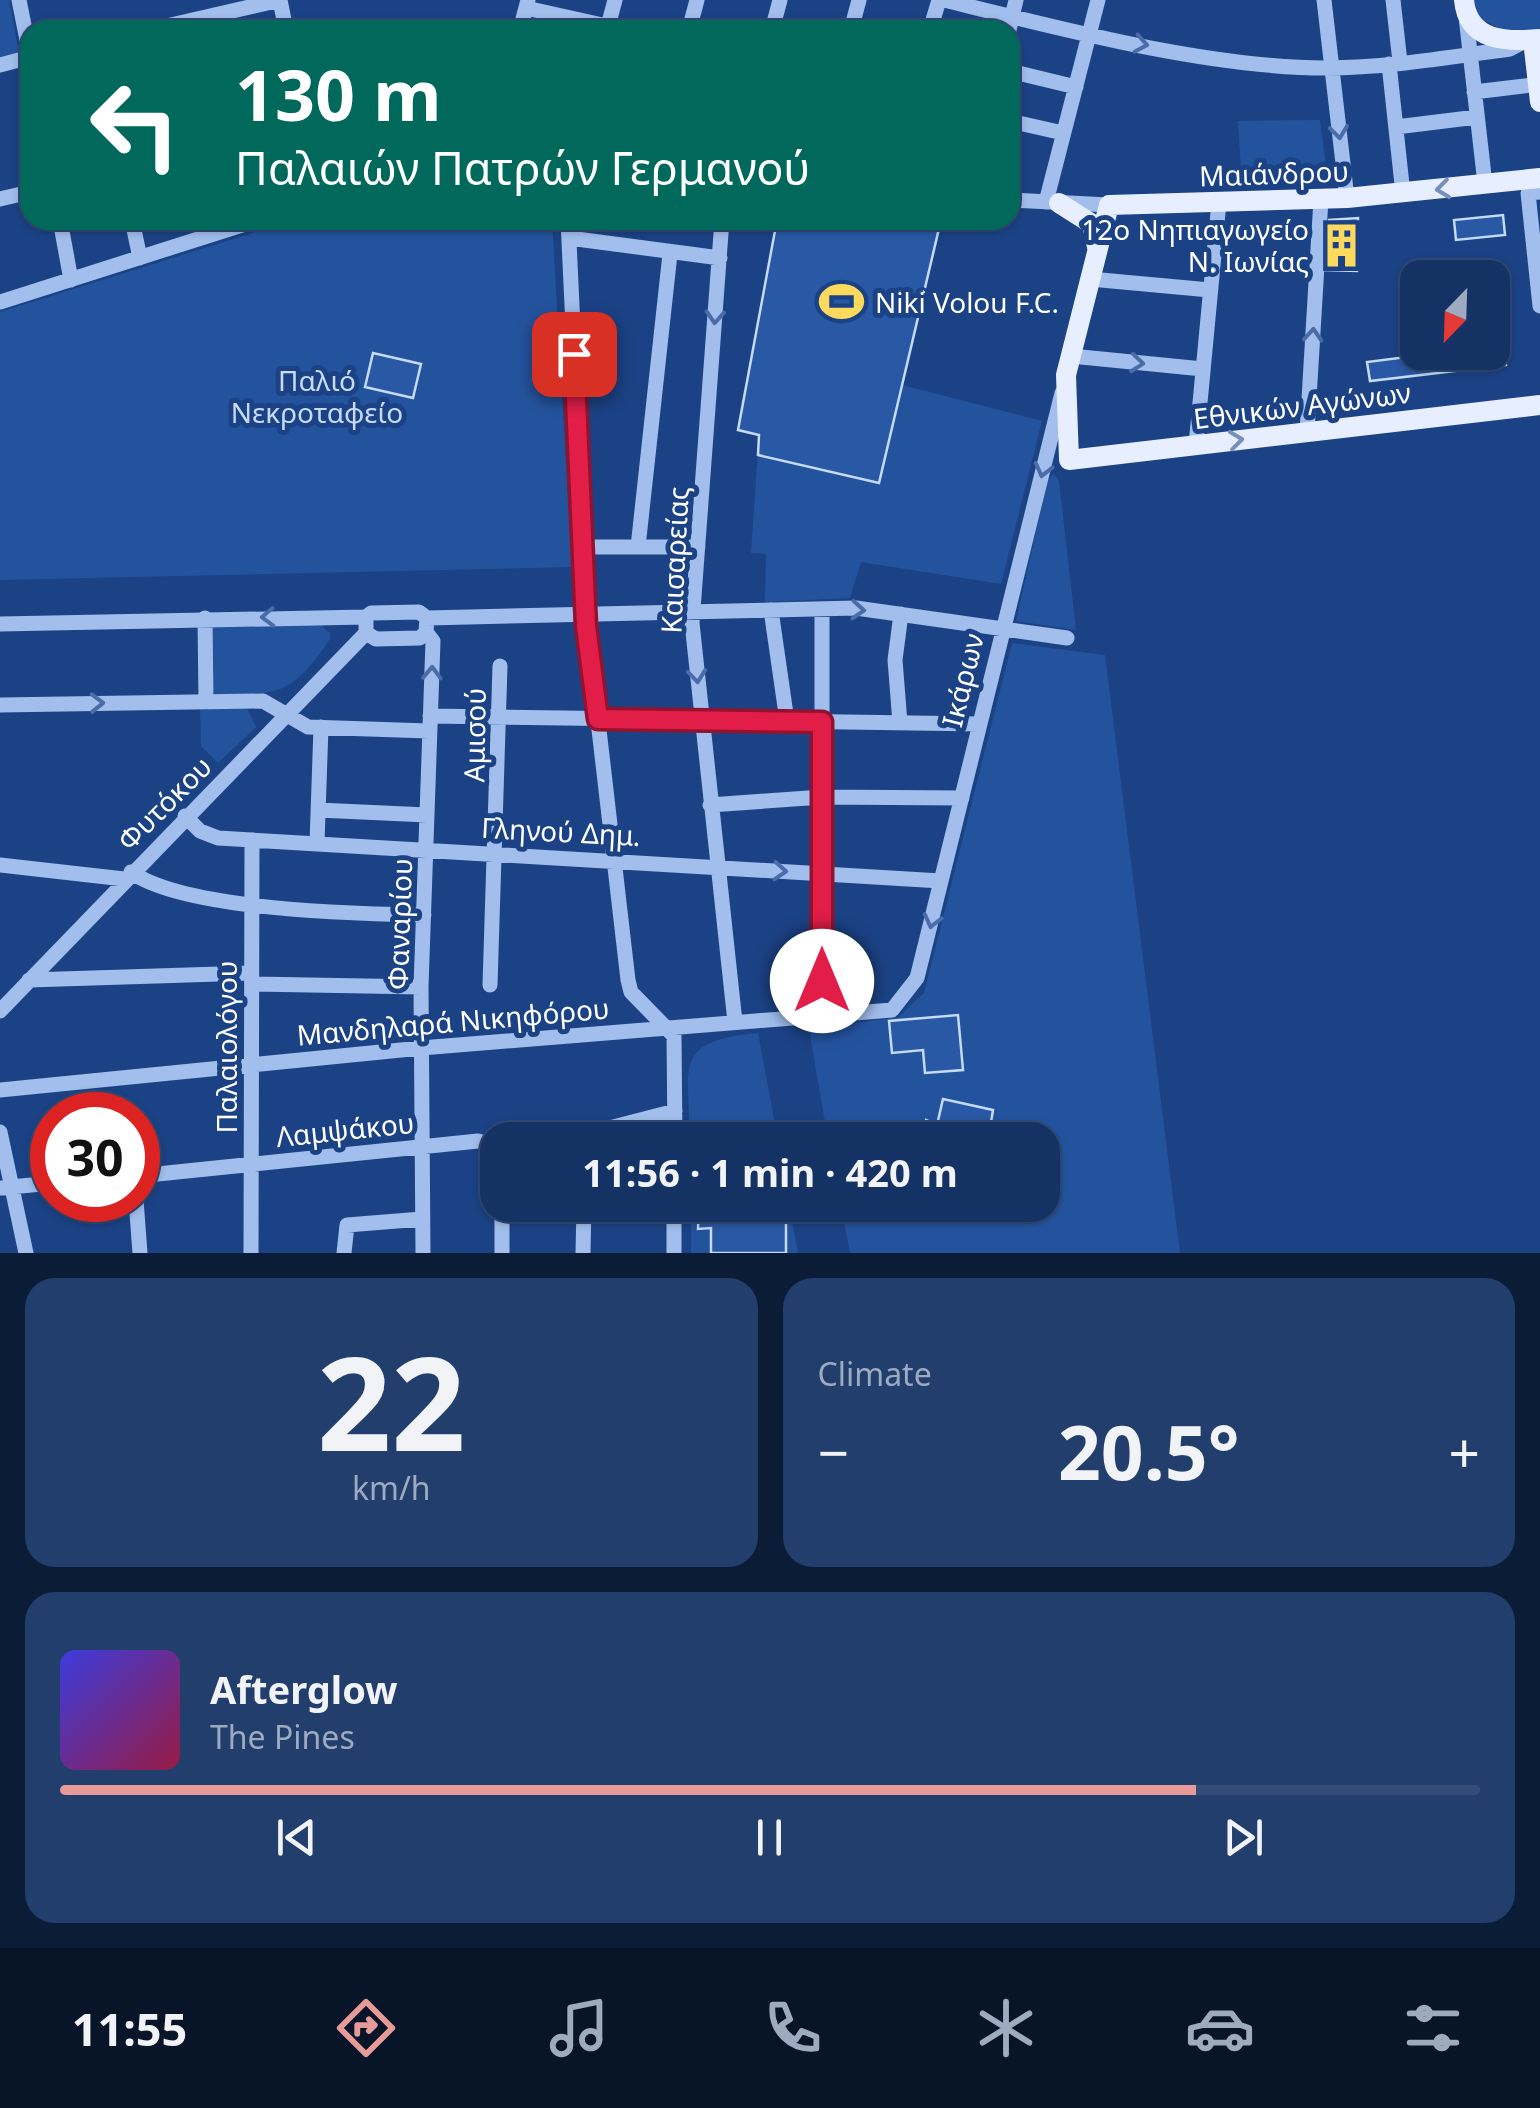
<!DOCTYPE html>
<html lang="en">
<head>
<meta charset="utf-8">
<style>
  body { margin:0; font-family:"Noto Sans",sans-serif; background:#213e6d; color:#f1f3f6; height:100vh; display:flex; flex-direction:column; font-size:38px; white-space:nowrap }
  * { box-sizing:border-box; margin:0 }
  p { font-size:32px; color:#9daabf }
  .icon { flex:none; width:55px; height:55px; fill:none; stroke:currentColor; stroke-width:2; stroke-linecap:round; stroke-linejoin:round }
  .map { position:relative; height:1253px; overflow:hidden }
  .drawer { display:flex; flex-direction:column; gap:25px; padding:25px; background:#0b1c37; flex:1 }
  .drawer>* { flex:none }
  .banner { position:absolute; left:20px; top:20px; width:1000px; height:210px; border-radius:30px; box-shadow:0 2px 8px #0004,0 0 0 2px #334d78; background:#00695c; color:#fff; overflow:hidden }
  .needle { width:65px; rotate:203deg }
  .buttons { position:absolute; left:1400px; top:260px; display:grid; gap:20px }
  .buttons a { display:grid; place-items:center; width:110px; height:110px; border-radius:20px; background:#143264; box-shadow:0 2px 8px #0004,0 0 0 2px #334d78; font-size:50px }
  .speed { position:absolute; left:30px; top:1092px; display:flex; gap:20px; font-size:50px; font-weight:700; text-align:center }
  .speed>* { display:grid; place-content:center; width:130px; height:130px; border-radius:50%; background:#143264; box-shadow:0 2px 8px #0004,0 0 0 2px #334d78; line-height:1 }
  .speed .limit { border:15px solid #d22; background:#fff; color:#111 }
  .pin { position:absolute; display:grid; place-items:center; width:85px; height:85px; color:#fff; margin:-42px; border-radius:20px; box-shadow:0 5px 15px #0006 }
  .me { position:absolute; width:110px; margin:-55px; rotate:0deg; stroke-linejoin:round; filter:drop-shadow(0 0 8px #0008) }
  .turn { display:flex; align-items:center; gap:35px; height:210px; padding:0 50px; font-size:45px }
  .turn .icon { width:130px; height:130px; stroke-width:2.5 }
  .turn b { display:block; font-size:70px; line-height:85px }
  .big { font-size:75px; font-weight:700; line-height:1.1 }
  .drawer .tile { flex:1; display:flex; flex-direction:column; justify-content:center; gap:15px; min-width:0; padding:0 35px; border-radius:30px; background:#213e6d }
  .drawer .dial { align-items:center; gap:0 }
  .dial b { font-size:130px; line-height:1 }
  .song { display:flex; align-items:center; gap:30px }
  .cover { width:120px; height:120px; border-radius:15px; background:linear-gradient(135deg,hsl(240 70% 55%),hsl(340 70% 35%)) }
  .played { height:10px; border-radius:5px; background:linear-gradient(90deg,#e69b98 80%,#334d78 80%) }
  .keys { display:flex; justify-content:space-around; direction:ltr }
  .heat { display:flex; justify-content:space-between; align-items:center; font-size:55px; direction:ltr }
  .drawer .tiles { flex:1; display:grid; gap:25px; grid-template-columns:1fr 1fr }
  .tile:last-child { grid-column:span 2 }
  .trip { position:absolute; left:480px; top:1122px; width:580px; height:100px; border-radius:30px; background:#143264; box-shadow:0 2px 8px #0004,0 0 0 2px #334d78; font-weight:700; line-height:100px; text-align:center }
  .tab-bar { display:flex; height:160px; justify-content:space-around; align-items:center; background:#081428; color:#9daabf }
  .tab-bar .icon { width:70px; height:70px }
  .tab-bar .current { color:#e69b98 }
  .tab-bar b { font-size:45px; color:#f1f3f6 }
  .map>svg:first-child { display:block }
  .green { fill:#24539e }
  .building { fill:#2958a4; stroke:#c6daf9; stroke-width:2.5 }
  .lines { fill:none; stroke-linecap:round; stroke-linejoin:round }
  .minor { stroke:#a1beec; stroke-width:15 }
  .major { stroke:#e6eeff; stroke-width:20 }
  .oneway { stroke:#4a6da9 }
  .oneway2 { stroke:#768fbc }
  .route-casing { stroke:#92132f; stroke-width:25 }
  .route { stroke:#e11d48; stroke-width:18 }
  .labels { text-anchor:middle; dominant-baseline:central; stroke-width:10; stroke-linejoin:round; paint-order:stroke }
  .street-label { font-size:28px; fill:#fff; stroke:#1b4285 }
  .poi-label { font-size:28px; fill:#fff; stroke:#1b4285; text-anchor:end }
  .park-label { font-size:28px; fill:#c6daf9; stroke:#1b4285 }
</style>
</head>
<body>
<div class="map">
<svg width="1540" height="1253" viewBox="0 0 1540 1253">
  <rect width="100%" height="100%" fill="#1b4285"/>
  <path class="green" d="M0 0H9L19 52 0 57Z
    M1474 0H1540V30L1507 33 1480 18Z
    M1320 120 1327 175 1320 185 1242 186 1238 121Z
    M294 220H552L572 567 0 580V312Z
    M777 220H941L902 385 1042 421 1001 584 861 562 850 598 765 602 766 554 751 553 759 436 738 430Z
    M1054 474 1059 481 1076 630 1016 621 1048 479Z
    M320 624 330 633V639C290 698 278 694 211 695V626Z
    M1012 643 1105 655 1180 1253H850L841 1205H1042V1140H828L809 1029 899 1017 924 993Z
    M200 704H245L256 727 218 763 201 746Z
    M758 1033 778 1140H690C689 1066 672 1041 758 1033Z
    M691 1205H789L798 1253H691Z"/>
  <path class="building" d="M1503 215 1505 235 1456 240 1454 220Z
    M1358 218 1357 271 1325 270 1329 220Z
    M777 220H941L879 483 758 455 759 435 738 430Z
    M1504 346 1506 365 1370 381 1367 362 1446 352H1492V347Z
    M373 353 421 364 413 398 365 387Z
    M958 1015 963 1070 925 1073 923 1050 892 1053 889 1021Z
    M943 1099 993 1110 989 1135 1006 1136V1140H919L926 1120 937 1125Z
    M699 1205 786 1209V1253H711V1228L698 1229Z"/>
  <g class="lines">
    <path class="minor" d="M19 0 30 55
      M280 0 286 30
      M944 0C1061 29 1207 68 1327 68 1387 68 1450 57 1510 49L1525 41
      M1324 0 1347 198
      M1393 0 1400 62
      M526 8 625 30
      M1466 17 1485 184
      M608 26 615 0
      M149 30 280 0
      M520 30 528 0
      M689 30 697 0
      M772 30 780 0
      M851 30 859 0
      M930 30 939 0
      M1009 30 1016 0
      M1389 64 1403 194
      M0 65 30 57
      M1010 71 1076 87
      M1474 92 1540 84
      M1010 121 1063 133
      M1396 127 1477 117
      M1540 192 1528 193 1540 306
      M0 199 30 192
      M1010 200 1109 205
      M1046 202 1098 0
      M60 220 71 280
      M132 220 140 258
      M568 220 587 626 628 980 631 992 674 1036 675 1140
      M722 220 692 623 735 1022
      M569 238 720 258
      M1090 279 1210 290
      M0 302 258 220
      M1071 356 1203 369
      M1307 432 1321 199
      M1196 445 1219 202
      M583 547H698
      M638 547 670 254
      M822 609V1017
      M771 610 787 721
      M419 612 427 618 426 632 420 638 376 639 366 633V617L371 613Z
      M205 618 206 702
      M427 618 856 608 1067 638
      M0 624 366 617
      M0 705 263 701 308 727 429 731
      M430 716 980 724
      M900 723 895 660 901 614
      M710 805 822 797 962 798
      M318 810 427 815
      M185 816 200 831 218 838 941 881
      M317 843 321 727
      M0 865 124 879
      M131 872C185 910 355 914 424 915
      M29 980 251 973
      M252 984 421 987
      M490 985 500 666
      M0 1011 366 633
      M0 1090 421 1048 892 1010 917 978 1062 393
      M0 1132 26 1253
      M563 1140 675 1111
      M138 1176 478 1141 498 1147
      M0 1188 52 1183
      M136 1200 140 1253
      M502 1205V1253
      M251 1253 252 840
      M344 1253 347 1225 422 1219
      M423 1253 421 987 433 641 426 632
      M583 1253 584 1205
      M674 1253V1205"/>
    <path class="major" d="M1464 0C1468 42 1507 42 1540 39
      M1533 40 1540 102
      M1540 178 1347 198 1109 205 1066 375 1069 460 1540 405
      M1059 203 1092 224 1097 247"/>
  </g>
  <defs><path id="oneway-chevron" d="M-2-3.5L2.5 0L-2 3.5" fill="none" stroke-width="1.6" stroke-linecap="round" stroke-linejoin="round" transform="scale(2.5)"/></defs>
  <g class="oneway">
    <use href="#oneway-chevron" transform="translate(1141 44) rotate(10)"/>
    <use href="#oneway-chevron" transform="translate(1339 132) rotate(83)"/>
    <use href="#oneway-chevron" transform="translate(715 317) rotate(94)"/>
    <use href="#oneway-chevron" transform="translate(1313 335) rotate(-86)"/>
    <use href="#oneway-chevron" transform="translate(1137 363) rotate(6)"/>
    <use href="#oneway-chevron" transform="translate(1043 470) rotate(104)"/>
    <use href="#oneway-chevron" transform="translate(858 610) rotate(4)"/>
    <use href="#oneway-chevron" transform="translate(268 617) rotate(178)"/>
    <use href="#oneway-chevron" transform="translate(432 673) rotate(-88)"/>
    <use href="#oneway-chevron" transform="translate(697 676) rotate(84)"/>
    <use href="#oneway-chevron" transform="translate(97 703) rotate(-1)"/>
    <use href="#oneway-chevron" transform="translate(780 871) rotate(4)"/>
    <use href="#oneway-chevron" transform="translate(932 921) rotate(104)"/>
  </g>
  <g class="oneway2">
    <use href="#oneway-chevron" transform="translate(1443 189) rotate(173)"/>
    <use href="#oneway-chevron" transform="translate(1236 440) rotate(-7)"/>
  </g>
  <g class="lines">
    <defs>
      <path id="route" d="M574 354 586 626 598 719 822 722V981"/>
    </defs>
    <use href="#route" class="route-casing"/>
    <use href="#route" class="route"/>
  </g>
  <defs>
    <symbol id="building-bare" viewBox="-9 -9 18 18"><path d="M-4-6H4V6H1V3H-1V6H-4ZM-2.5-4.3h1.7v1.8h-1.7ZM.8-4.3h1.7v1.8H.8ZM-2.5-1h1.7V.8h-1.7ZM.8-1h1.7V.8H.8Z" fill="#fdd95e" stroke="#1b4285" stroke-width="2.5" paint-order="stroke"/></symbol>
    <symbol id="stadium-bare" viewBox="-9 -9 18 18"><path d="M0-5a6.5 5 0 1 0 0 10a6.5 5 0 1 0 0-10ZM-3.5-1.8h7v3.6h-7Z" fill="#fdd95e" stroke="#1b4285" stroke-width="2.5" paint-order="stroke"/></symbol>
  </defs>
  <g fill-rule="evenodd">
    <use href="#building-bare" x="1310" y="214" width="63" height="63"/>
    <use href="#stadium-bare" x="810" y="270" width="63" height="63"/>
  </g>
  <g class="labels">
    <g class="street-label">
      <text transform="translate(1274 173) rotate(-2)">Μαιάνδρου</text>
      <text transform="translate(1302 405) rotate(-7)">Εθνικών Αγώνων</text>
      <text transform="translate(674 560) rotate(-87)">Καισαρείας</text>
      <text transform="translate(962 680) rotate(-76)">Ικάρων</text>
      <text transform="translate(474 735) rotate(-89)">Αμισού</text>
      <text transform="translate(164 803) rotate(-45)">Φυτόκου</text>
      <text transform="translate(561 831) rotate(3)">Γληνού Δημ.</text>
      <text transform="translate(399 924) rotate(-88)">Φαναρίου</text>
      <text transform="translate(453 1021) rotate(-5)">Μανδηλαρά Νικηφόρου</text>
      <text transform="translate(226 1047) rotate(-90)">Παλαιολόγου</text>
      <text transform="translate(345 1129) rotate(-6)">Λαμψάκου</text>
    </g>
    <g class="poi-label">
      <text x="1309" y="229">12ο Νηπιαγωγείο<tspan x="1309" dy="32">Ν. Ιωνίας</tspan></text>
      <text x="875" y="302" text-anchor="start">Niki Volou F.C.</text>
    </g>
    <g class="park-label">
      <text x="317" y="380">Παλιό<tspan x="317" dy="32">Νεκροταφείο</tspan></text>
    </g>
  </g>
</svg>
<div class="buttons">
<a><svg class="needle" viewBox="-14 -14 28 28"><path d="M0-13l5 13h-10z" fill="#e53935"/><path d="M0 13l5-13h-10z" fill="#9daabf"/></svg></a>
</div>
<div class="speed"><div class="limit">30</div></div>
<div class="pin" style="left:574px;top:354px;background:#d93025"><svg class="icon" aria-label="arrive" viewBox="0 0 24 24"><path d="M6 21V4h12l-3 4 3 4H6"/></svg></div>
<svg class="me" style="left:822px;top:981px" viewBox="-20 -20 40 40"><circle r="19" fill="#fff"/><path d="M0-13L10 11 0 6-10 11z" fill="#e11d48"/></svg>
<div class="trip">11:56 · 1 min · 420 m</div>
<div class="banner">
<div class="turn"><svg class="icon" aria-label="left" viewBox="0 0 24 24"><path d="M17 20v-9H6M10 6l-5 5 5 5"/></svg><div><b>130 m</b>Παλαιών Πατρών Γερμανού</div></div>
</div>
</div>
<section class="drawer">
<div class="tiles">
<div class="tile dial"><b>22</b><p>km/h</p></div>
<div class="tile"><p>Climate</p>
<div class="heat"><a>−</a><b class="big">20.5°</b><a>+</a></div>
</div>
<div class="tile">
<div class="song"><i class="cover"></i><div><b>Afterglow</b><p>The Pines</p></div></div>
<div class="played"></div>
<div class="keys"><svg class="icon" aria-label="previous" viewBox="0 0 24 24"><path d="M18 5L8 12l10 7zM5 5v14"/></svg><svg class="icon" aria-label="pause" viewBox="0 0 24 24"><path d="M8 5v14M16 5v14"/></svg><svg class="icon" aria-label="next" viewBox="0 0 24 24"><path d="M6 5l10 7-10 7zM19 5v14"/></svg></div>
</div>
</div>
</section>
<nav class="tab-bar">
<b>11:55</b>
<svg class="icon current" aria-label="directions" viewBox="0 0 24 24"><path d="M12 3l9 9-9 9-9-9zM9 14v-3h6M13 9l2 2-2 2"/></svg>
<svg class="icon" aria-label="music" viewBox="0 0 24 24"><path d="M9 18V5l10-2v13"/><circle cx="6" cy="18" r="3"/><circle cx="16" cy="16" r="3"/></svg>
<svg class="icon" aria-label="phone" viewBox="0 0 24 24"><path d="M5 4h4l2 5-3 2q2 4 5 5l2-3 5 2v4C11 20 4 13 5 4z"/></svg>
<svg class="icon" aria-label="climate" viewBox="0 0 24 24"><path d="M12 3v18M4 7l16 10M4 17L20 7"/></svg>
<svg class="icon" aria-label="car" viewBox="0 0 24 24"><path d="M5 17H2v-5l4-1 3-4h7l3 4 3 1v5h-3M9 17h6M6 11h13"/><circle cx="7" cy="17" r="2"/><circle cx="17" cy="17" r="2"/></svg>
<svg class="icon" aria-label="filters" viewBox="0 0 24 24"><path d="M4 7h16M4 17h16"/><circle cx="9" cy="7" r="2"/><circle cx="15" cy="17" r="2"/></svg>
</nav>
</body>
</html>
